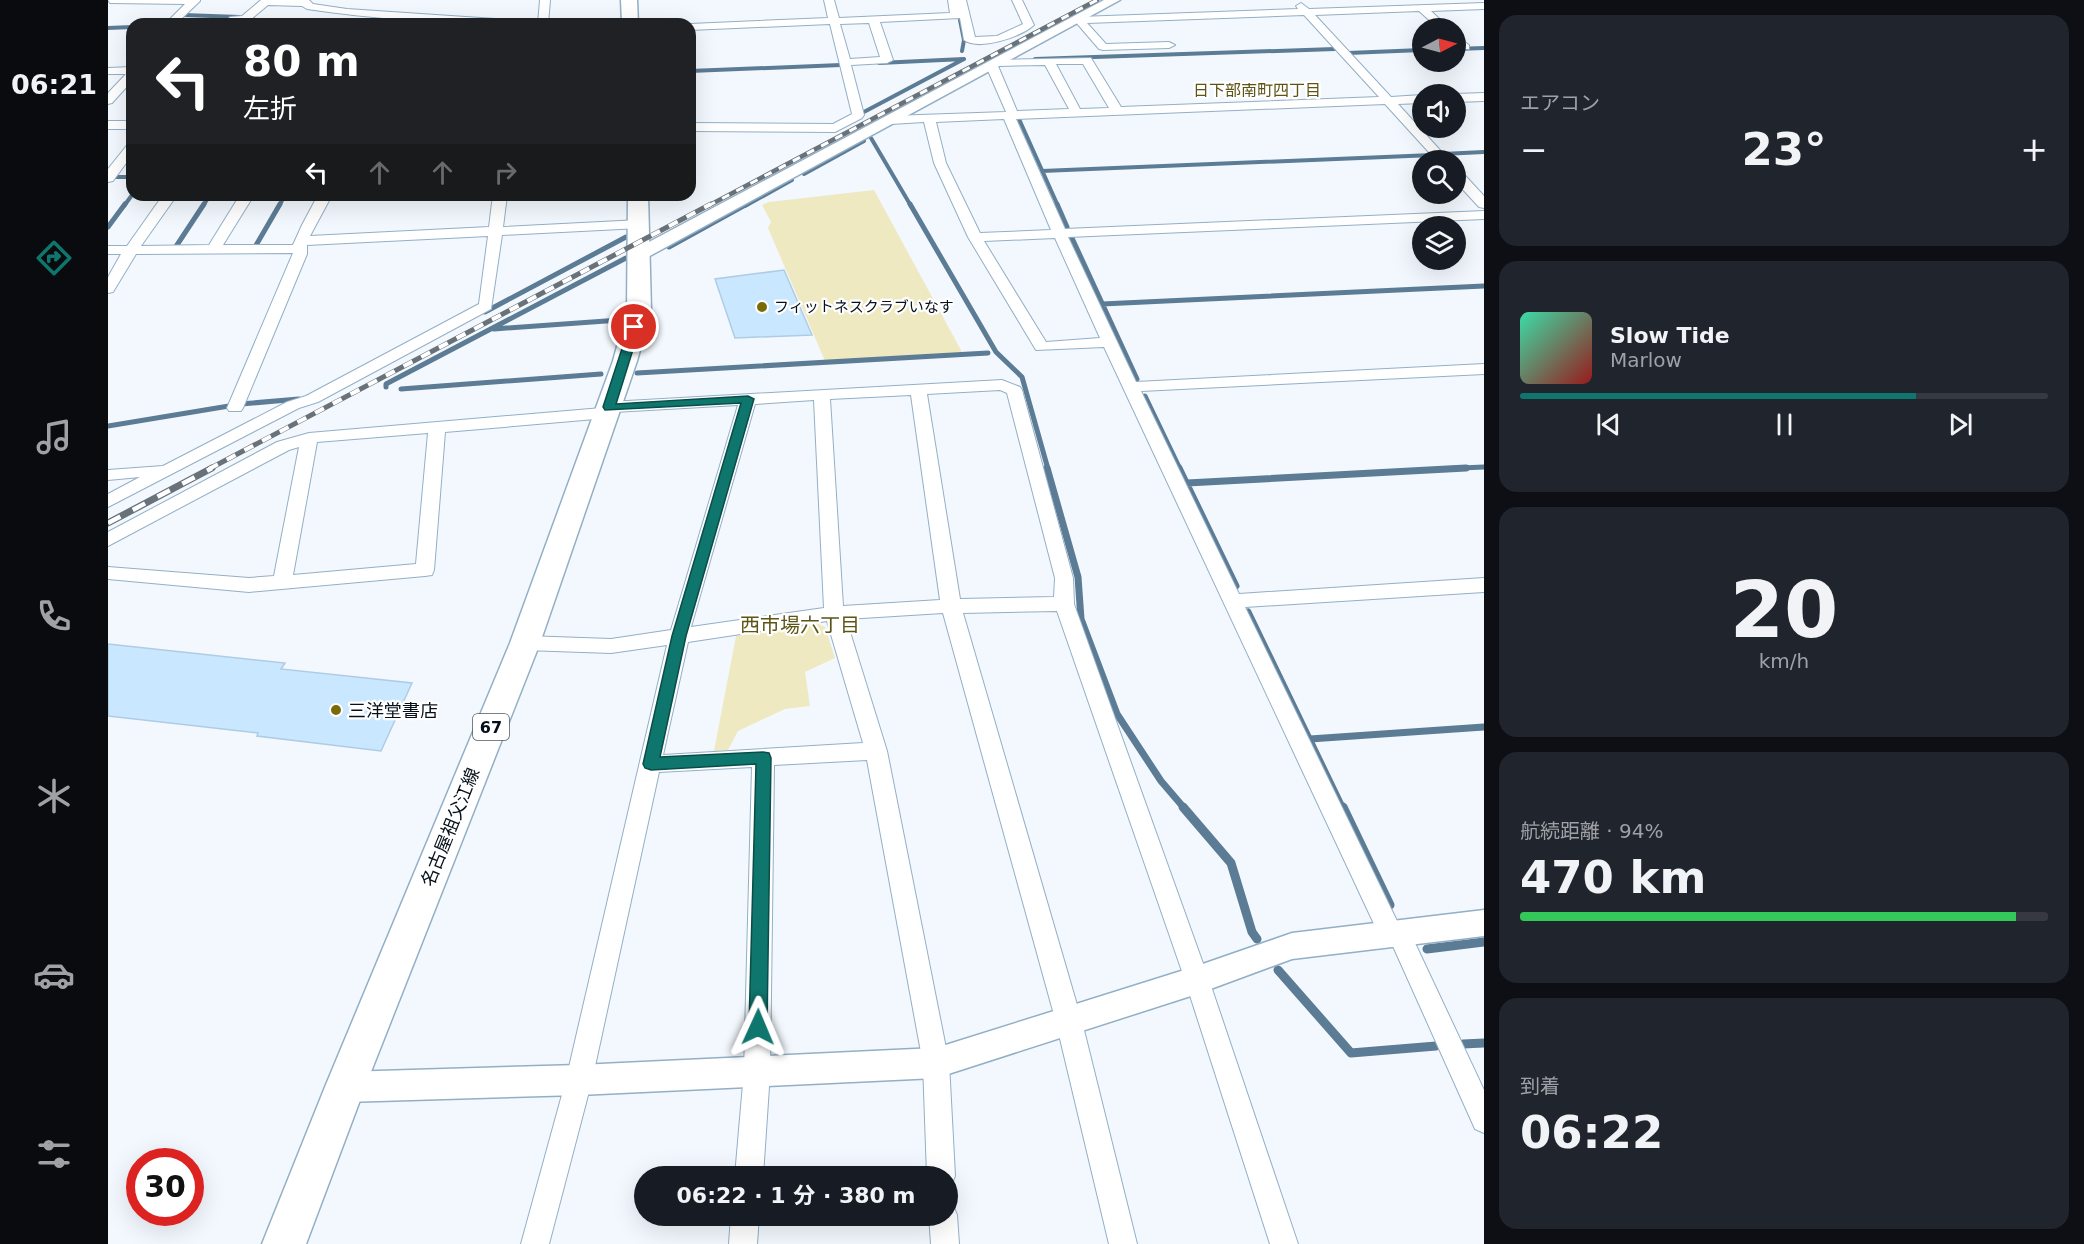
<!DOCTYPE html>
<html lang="ja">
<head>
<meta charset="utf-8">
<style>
  body { margin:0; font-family:"DejaVu Sans","Noto Sans JP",sans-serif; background:#20242c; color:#f1f3f6; height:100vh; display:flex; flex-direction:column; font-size:22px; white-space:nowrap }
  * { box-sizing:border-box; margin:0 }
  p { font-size:20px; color:#9ea1a6 }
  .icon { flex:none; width:33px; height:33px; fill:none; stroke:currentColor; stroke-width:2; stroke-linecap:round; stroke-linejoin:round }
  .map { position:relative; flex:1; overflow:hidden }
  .side { display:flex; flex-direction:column; gap:15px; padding:15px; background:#0d0f14; width:600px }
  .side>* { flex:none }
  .hud { position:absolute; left:18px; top:18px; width:570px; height:183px; border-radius:18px; box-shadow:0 6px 24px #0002; background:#202124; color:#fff; overflow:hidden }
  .needle { width:39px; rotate:84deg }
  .tools { position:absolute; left:1304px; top:18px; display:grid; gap:12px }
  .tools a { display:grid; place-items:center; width:54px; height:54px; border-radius:50%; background:#171b24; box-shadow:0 6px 24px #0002; font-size:30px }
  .speed { position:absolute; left:18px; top:1148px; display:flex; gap:12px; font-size:30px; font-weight:700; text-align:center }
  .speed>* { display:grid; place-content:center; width:78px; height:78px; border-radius:50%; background:#171b24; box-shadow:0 6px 24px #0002; line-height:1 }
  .speed .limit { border:9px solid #d22; background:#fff; color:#111 }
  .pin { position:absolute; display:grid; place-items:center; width:51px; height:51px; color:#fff; margin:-26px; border:3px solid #fff; border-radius:50%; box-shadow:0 2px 6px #0007 }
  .me { position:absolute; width:66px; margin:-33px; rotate:1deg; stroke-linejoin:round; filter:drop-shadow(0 0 4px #0008) }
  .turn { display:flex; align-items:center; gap:21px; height:126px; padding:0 18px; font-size:27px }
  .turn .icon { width:78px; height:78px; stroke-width:2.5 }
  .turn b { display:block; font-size:42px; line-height:51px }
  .lanes { display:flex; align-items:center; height:57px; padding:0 18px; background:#0003; justify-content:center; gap:30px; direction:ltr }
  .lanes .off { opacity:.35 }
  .big { font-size:45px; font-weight:700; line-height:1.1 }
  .side .widget { flex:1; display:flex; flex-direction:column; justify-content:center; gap:9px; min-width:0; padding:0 21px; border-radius:18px; background:#20242c }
  .side .dial { align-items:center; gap:0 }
  .dial b { font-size:78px; line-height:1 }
  .song { display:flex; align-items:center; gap:18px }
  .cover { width:72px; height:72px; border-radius:9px; background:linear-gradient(135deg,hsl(160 70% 55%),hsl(0 70% 35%)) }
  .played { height:6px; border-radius:3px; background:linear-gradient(90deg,#0f766e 75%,#363941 75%) }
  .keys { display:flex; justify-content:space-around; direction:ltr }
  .heat { display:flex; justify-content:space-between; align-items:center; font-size:33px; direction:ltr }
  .charge { height:9px; border-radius:4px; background:linear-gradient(90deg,#34c759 94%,#363941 0) }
  .trip { position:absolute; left:526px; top:1166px; width:324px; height:60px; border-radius:30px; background:#171b24; box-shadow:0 6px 24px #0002; font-weight:700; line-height:60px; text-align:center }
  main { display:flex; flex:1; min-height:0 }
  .menu { display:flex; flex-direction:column; width:108px; justify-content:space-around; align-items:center; background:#090b0e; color:#9ea1a6 }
  .menu .icon { width:42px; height:42px }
  .menu .selected { color:#0f766e }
  .menu b { font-size:27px; color:#f1f3f6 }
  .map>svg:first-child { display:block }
  .green { fill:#efe9c2 }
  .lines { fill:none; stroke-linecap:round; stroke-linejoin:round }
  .stream-far3 { stroke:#5c7b94; stroke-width:4 }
  .stream-far2 { stroke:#5c7b94; stroke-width:5 }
  .stream-far1 { stroke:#5c7b94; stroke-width:7 }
  .stream { stroke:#5c7b94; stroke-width:9 }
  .building { fill:#c9e7ff; stroke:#afcce4; stroke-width:1.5 }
  .minor-casing { stroke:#93afc6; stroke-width:2 }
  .tertiary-casing { stroke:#93afc6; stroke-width:3 }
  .primary-casing { stroke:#93afc6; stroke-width:3 }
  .minor { fill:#fff; fill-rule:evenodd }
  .tertiary { fill:#fff; fill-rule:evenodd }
  .primary { fill:#fff; fill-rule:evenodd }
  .rail-far2-casing { stroke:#697279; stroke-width:4.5 }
  .rail-far1-casing { stroke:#697279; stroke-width:5 }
  .rail-casing { stroke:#697279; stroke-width:7 }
  .rail-far2 { stroke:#fff; stroke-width:3; stroke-dasharray:8; stroke-linecap:butt }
  .rail-far1 { stroke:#fff; stroke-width:4; stroke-dasharray:10; stroke-linecap:butt }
  .rail { stroke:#fff; stroke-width:4.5; stroke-dasharray:14; stroke-linecap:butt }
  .route { fill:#0f766e; stroke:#0a4d48; stroke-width:1.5 }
  .poi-dot { fill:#796b05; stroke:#fff; stroke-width:2 }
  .labels { text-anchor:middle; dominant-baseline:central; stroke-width:4.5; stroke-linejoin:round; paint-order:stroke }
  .far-poi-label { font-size:15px; fill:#061018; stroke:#fff; text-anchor:start }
  .far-neighbourhood-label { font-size:16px; fill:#5d5416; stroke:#fff }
  .shield { fill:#fff; stroke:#51585d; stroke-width:1.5 }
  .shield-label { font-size:16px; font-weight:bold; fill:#061018 }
  .poi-label { font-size:18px; fill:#061018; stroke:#fff; text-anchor:start }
  .street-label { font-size:18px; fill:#061018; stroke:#fff }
  .neighbourhood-label { font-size:20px; fill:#5d5416; stroke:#fff }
</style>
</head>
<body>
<main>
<nav class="menu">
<b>06:21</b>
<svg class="icon selected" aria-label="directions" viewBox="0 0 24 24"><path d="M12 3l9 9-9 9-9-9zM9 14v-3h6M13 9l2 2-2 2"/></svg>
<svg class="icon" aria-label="music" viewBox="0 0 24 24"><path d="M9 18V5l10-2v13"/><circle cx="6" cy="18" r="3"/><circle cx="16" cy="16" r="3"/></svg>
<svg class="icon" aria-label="phone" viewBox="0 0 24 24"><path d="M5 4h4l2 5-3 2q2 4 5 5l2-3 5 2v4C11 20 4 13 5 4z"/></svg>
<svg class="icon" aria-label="climate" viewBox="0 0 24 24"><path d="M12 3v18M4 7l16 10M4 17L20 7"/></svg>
<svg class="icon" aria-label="car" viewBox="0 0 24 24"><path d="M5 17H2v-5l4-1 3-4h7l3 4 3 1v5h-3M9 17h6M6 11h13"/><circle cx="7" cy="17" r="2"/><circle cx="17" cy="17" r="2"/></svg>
<svg class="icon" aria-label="filters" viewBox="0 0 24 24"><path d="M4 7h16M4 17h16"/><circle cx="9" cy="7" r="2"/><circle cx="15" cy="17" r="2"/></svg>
</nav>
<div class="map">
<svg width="1376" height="1244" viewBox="0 0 1376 1244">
  <rect width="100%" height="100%" fill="#f2f8fd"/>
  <path class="green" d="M766 190 854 352 717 361 660 228 663 222 654 205 661 202Z
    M708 623 717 627 727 658 697 672 702 706 677 709 630 731 620 750 606 751 628 636Z"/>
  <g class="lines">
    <path class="stream-far3" d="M75 15 131 17
      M852 20 856 40 854 51
      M0 28 24 27
      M1347 49 1376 48
      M1240 53 1314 50
      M927 59 1227 49
      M582 71 733 65
      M754 113 856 59 771 63
      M911 119 950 206
      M763 138 803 206
      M1334 154 1376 152
      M934 171 1325 155
      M696 174 756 141
      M6 177H24
      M16 206 24 195
      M95 206 102 195
      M171 206 177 195
      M637 206 684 180"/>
    <path class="stream-far2" d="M802 204 888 352 914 377 940 469
      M949 204 959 227
      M0 227 17 204
      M964 238 1029 379
      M147 247 172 204
      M561 247 639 204
      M67 248 96 204
      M994 304 1376 286
      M377 312 518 237
      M386 329 512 320
      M529 373 880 353
      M278 387V384L518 258
      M293 389 493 374
      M1037 396 1072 469
      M133 404 191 399
      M0 426 121 406
      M1330 469 1376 467"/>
    <path class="stream-far1" d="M939 468 970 577 973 619 1009 714 1053 781 1077 809
      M1071 468 1128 586
      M1079 483 1358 468
      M1140 612 1235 809
      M1202 739 1376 727"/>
    <path class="stream" d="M1075 807 1123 863 1144 932 1149 939
      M1235 807 1282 905
      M1319 949 1376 942
      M1170 970 1243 1053 1328 1046
      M1355 1044 1376 1043"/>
  </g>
  <path class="building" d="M676 270 704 335 627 338 607 279Z
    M0 644 177 663 173 669 304 683 273 751 149 736 150 733 0 716Z"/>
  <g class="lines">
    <defs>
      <path id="minor" d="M0 0H92V1L68 24H57L77 4 2 3Z
        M153 0H201L205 4 239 9 417 21 422 24C348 24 273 20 199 9L194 6 160 5 141 21 116 24 122 17 134 16Z
        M432 0H442L440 24H430Z
        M716 0H726L731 18 842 13 840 0H858L867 37 889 36 915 24 904 0H914L926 25C913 37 871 51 856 40L852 18 772 22 785 60 779 63 743 65 756 115 754 118 727 132 582 131V123L725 124 744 114 722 24 582 30V24L720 18ZM761 23 772 57 742 59 732 24Z
        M1193 3 1201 9 1376 3V9L1323 11 1341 28H1330L1311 11 1207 15 1283 97 1314 95V103L1290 104 1341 160H1328L1277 104 908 119 957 229 1376 211V219L960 237 1028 382 1376 364V374L1033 391 1131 594 1376 578V592L1137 607 1290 923 1299 926 1376 1090V1133L1367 1129 1284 944 1274 941 996 347 928 350 860 237 826 163 816 122 783 124 777 120 783 116 898 112 878 66 889 60 983 58 1013 107 1271 97 1196 15 979 23 998 44 1061 42 1067 45 1061 48 995 50 991 49 966 20 971 17 1190 9 1188 6ZM948 64H975L1001 108 972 109ZM937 65 961 109 909 111 890 66ZM896 119 943 230 872 233 838 163 828 122ZM947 238 992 338 938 342 876 241Z
        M1347 35 1361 45V49H1353L1347 44Z
        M24 67V81L4 103 0 104V93L18 74H0V68Z
        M1376 93V101L1347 102V94Z
        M0 121H24V129H0Z
        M24 143V155L5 181 0 182V169L20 144Z
        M1347 169 1352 170 1376 196V208L1371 207 1347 181Z
        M55 195H69L33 246 101 245 132 195H146L115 245H185L194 225 210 195H224L202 236 381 227 385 195H399L395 227 532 220 539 224 532 228 394 235 383 309 210 402 191 408 0 507V494L32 477 0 480V470L55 466 179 402 198 396 371 304 380 236 199 245V254L135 408 133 411H121L119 408 185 253 28 254 5 292 0 293V277L13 254H0V246H19Z
        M894 380 912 387 914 390 965 578 966 604 1101 980 1190 1244H1162L1077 980 949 611 855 613 974 1022 1029 1244H1001L948 1022 835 613 738 619 779 751 841 1063 847 1176 843 1186 840 1187V1176H819L815 1063 759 760 666 765 662 1072 655 1176H627L636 1072 644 767 551 772 484 1080 441 1244H413L458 1080 559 645 503 653 417 650 410 648 407 643 410 638 417 636 503 639 563 630 630 405 506 412 505 416 499 418 337 432 326 570 324 575 317 576 141 592 0 579V567L141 578 166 576 191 447 181 450 0 546V532L169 442 201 433 494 408 495 404 501 402ZM892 390 899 393 947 578 946 597 852 599 819 394ZM803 395 832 600 735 606 722 399ZM706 400 716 608 583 627 647 404ZM320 433 308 564 185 575 209 442ZM719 621 755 743 555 755 580 642Z
        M840 1203 845 1205 849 1215 851 1244H823L821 1215H840Z
        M623 1215H651L649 1244H621Z"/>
      <path id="tertiary" d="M996 0H1012L538 258H526L523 254 526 250Z
        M1376 910V936L1184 959 1089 994 828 1078 471 1095 237 1102 226 1098 221 1087 226 1076 237 1072 471 1065 828 1048 1089 966 1184 933Z"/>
      <path id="primary" d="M513 0H529L530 24H514Z
        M520 195H540L543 310 529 361 432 643 257 1087 198 1244H154L217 1087 402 643 505 361 519 310Z"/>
    </defs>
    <use href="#minor" class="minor-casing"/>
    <use href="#tertiary" class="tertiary-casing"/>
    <use href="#primary" class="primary-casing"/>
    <use href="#minor" class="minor"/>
    <use href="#tertiary" class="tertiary"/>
    <use href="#primary" class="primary"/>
    <defs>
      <path id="rail-far2" d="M600 206 989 0"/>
      <path id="rail-far1" d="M101 469 603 204"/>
      <path id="rail" d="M0 523 104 468"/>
    </defs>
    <use href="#rail-far2" class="rail-far2-casing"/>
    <use href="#rail-far1" class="rail-far1-casing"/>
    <use href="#rail" class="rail-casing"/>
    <use href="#rail-far2" class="rail-far2"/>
    <use href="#rail-far1" class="rail-far1"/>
    <use href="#rail" class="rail"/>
  </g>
  <path class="route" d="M522 324H530L532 327 508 404 640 396 646 399 578 636 552 757 655 752 661 753 663 758 659 1027 656 1033 650 1035 643 1033 641 1027 648 764 543 770 537 768 535 764 564 636 633 403 497 410 495 407Z"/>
  <g class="poi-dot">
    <circle cx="654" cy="307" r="6"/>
    <circle cx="228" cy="710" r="6"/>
  </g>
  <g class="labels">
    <g class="far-poi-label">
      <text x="666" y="307">フィットネスクラブいなす</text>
    </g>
    <g class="far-neighbourhood-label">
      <text x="1149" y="90">日下部南町四丁目</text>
    </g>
    <rect class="shield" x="365" y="714" width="36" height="26" rx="4.5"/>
    <g class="shield-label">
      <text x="383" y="727">67</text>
    </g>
    <g class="poi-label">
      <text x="240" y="710">三洋堂書店</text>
    </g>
    <g class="street-label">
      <text transform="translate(342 827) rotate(-68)">名古屋祖父江線</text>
    </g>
    <g class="neighbourhood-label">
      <text x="692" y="625">西市場六丁目</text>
    </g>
  </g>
</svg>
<div class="tools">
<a><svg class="needle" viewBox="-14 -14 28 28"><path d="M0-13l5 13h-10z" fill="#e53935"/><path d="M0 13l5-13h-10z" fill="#9ea1a6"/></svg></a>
<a><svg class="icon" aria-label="sound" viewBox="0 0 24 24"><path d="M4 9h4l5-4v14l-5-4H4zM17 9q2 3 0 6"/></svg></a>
<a><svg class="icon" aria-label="search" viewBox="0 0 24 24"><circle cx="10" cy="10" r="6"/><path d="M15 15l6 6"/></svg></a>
<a><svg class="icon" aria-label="layers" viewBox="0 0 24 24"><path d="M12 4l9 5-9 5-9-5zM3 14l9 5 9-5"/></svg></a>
</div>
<div class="speed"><div class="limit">30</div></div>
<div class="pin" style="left:526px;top:327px;background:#d93025"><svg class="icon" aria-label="arrive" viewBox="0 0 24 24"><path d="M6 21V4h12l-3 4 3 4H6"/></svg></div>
<svg class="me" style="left:650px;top:1027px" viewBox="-20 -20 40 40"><path d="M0-17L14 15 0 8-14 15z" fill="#0f766e" stroke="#fff" stroke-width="4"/></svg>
<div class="trip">06:22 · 1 分 · 380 m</div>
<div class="hud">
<div class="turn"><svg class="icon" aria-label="left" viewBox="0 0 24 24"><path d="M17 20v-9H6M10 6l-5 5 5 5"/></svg><div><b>80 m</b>左折</div></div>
<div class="lanes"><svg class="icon" aria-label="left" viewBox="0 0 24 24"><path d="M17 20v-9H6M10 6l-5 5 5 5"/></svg><svg class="icon off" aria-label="ahead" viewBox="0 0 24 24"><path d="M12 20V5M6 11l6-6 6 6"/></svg><svg class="icon off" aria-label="ahead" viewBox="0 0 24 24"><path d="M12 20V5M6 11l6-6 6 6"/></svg><svg class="icon off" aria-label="right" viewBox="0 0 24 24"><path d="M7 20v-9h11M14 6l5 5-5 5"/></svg></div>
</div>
</div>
<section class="side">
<div class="widget"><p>エアコン</p>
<div class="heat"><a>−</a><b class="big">23°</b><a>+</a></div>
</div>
<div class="widget">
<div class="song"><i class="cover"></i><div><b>Slow Tide</b><p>Marlow</p></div></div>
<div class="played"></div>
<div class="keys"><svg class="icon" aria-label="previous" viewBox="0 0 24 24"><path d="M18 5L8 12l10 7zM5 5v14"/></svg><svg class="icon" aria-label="pause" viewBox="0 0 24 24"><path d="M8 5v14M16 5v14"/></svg><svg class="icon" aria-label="next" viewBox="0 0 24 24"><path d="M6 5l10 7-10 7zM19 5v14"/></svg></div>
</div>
<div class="widget dial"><b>20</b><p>km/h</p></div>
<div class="widget"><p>航続距離 · 94%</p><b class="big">470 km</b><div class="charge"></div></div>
<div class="widget"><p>到着</p><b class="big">06:22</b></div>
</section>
</main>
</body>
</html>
